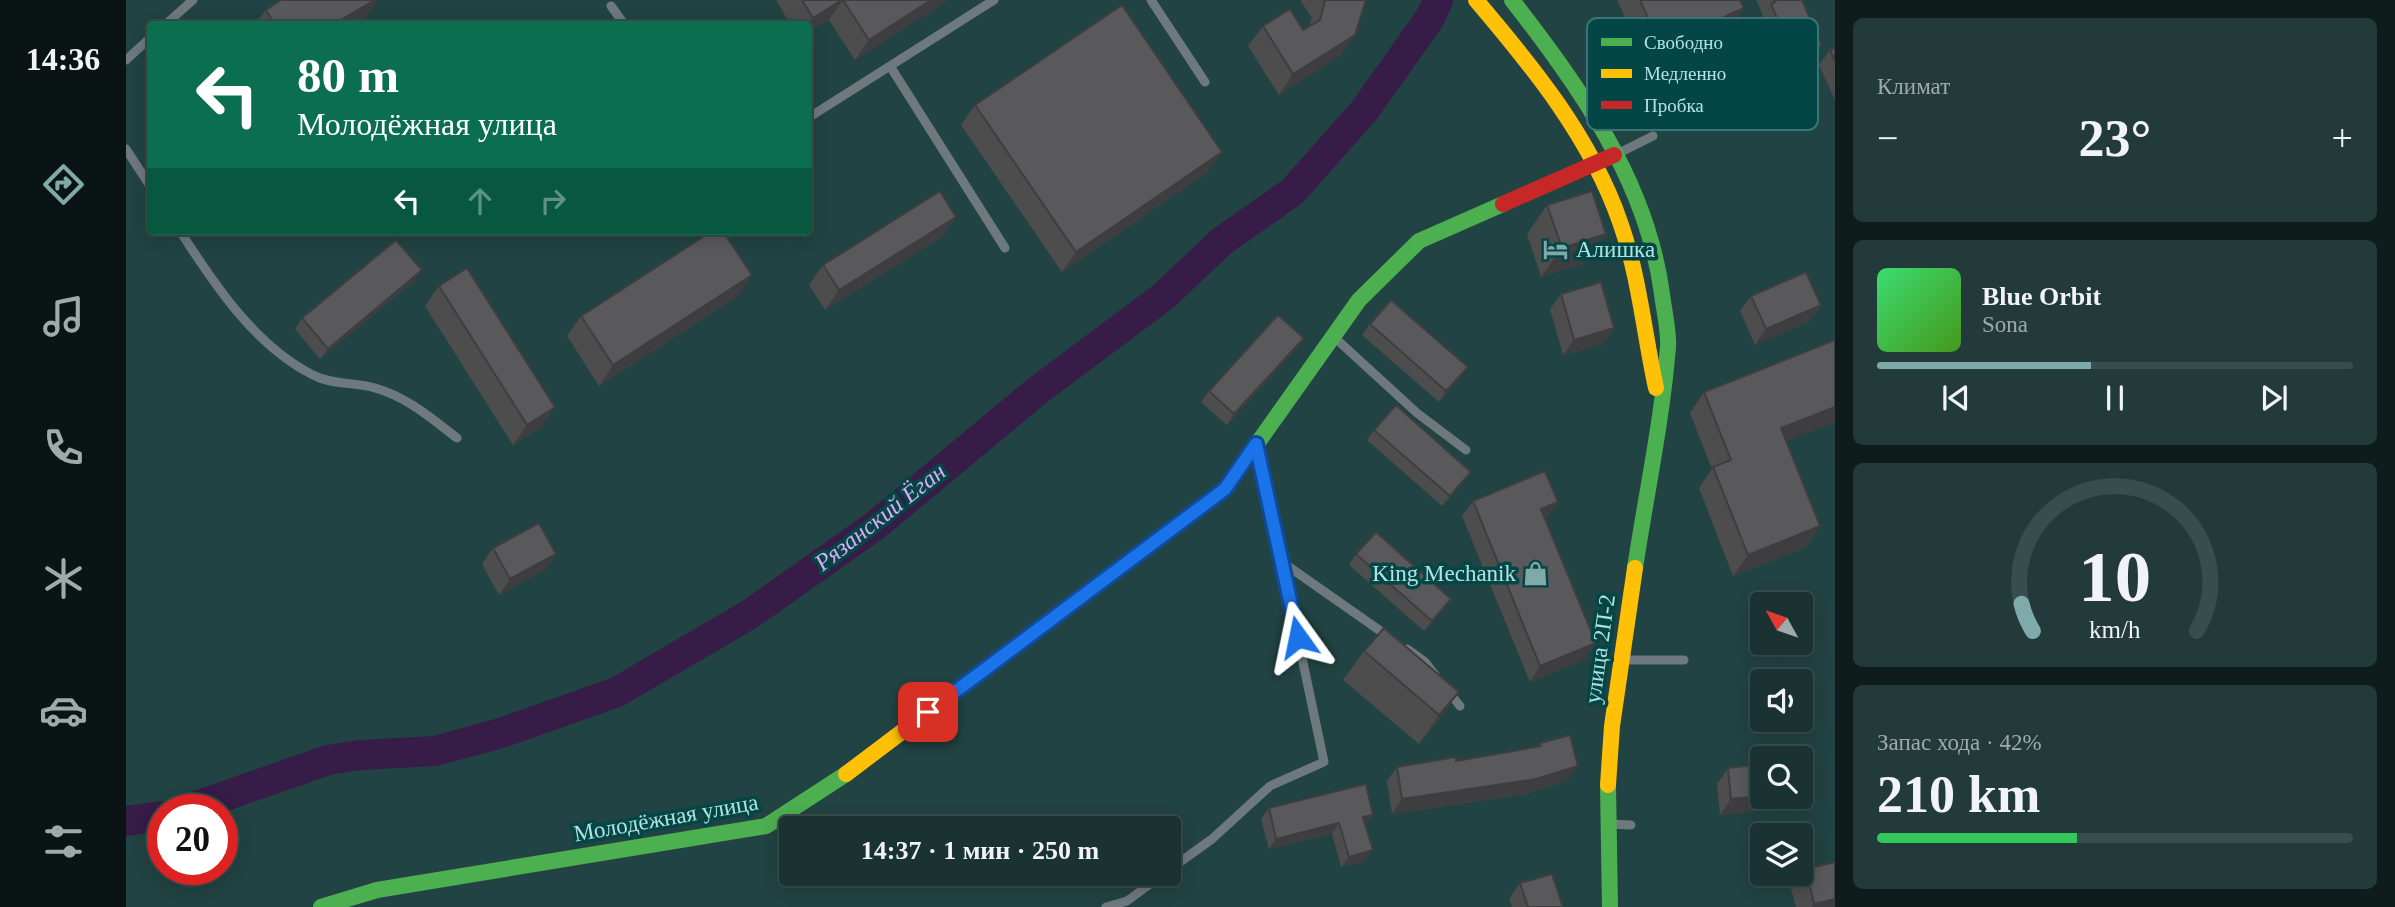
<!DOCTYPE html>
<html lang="ru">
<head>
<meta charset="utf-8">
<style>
  body { margin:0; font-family:Georgia,serif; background:#233a3a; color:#f1f3f6; height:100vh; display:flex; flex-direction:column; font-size:26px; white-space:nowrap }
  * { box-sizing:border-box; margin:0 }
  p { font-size:23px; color:#9faaac }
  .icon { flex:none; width:38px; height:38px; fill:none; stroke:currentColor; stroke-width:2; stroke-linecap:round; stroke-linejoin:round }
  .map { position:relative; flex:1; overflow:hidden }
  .details { display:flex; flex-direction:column; gap:18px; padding:18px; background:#0e1c1c; width:560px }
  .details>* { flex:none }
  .hud { position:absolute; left:21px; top:21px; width:665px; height:214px; border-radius:7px; box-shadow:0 4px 18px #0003,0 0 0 2px #384d4d; background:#0b6e4f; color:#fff; overflow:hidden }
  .needle { width:46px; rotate:310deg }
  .controls { position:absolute; left:1624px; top:592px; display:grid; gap:14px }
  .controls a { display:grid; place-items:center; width:63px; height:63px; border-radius:7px; background:#1a3232; box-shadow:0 4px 18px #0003,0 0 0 2px #384d4d; font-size:35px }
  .speed { position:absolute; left:21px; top:794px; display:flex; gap:14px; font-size:35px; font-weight:700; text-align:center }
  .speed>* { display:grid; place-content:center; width:91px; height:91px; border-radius:50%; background:#1a3232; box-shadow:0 4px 18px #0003,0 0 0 2px #384d4d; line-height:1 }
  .speed .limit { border:10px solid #d22; background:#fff; color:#111 }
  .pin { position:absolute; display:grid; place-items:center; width:60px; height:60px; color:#fff; margin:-30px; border-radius:14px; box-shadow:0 4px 10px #0006 }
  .me { position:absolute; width:77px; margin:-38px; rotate:348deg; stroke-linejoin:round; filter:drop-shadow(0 0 5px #0008) }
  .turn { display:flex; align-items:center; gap:24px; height:147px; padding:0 35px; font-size:32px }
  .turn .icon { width:91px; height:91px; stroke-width:2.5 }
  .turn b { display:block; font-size:49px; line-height:60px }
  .lanes { display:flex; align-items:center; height:66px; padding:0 35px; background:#0003; justify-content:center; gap:35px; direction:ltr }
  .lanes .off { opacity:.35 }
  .big { font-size:52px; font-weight:600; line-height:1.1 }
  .details .tile { flex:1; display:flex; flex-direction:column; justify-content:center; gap:10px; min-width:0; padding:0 24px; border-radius:10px; background:#233a3a }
  .details .dial { align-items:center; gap:0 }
  .dial svg { height:182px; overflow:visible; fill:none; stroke:#384d4d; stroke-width:7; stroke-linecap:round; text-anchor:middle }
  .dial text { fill:#f1f3f6; stroke:none }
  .song { display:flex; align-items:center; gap:21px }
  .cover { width:84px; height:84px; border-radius:10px; background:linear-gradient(135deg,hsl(140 70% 55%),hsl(100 70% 35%)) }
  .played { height:7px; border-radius:4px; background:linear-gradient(90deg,#80aaaa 45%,#384d4d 45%) }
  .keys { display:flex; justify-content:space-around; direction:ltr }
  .heat { display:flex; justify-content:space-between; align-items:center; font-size:38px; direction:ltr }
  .charge { height:10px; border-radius:5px; background:linear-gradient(90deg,#34c759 42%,#384d4d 0) }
  .trip { position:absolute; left:653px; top:816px; width:402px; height:70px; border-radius:7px; background:#1a3232; box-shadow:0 4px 18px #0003,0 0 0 2px #384d4d; font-weight:600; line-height:70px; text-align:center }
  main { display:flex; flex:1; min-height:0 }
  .tab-bar { display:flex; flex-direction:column; width:126px; justify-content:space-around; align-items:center; background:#0a1414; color:#9faaac }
  .tab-bar .icon { width:49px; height:49px }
  .tab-bar .active { color:#80aaaa }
  .tab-bar b { font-size:32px; color:#f1f3f6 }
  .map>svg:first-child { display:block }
  .water { fill:#361c46 }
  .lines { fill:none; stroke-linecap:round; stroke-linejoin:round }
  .river { stroke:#361c46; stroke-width:30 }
  .lane { stroke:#6e797e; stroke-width:9 }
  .fast { stroke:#4caf50; stroke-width:16 }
  .slow { stroke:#ffc107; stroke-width:16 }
  .jam { stroke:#c62828; stroke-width:16 }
  .wall { fill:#4d4d4e }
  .shaded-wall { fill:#3e3e40 }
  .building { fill:#59595b; stroke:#3e3e40; stroke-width:2 }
  .route-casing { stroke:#114b97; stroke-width:18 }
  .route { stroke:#1a73e8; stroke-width:12 }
  .labels { text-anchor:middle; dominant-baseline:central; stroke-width:7; stroke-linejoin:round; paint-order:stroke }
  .poi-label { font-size:23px; fill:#b2e2e1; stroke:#044646; text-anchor:start }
  .street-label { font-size:23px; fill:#b2e2e1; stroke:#044646 }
  .water-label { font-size:24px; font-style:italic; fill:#deabf6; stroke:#044646 }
  .key { fill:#044646; stroke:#387574; stroke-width:2 }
  .key-label { font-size:19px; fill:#b2e2e1 }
</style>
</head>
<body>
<main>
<nav class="tab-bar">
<b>14:36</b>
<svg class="icon active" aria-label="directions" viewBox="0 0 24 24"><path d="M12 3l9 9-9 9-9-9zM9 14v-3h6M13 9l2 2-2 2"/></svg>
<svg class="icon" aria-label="music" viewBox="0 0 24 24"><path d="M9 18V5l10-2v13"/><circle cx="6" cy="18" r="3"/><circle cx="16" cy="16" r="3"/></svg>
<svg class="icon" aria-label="phone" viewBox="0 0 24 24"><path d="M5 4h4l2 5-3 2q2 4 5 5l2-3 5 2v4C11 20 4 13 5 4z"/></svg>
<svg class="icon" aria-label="climate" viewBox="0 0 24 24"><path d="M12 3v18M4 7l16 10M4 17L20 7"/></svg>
<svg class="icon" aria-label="car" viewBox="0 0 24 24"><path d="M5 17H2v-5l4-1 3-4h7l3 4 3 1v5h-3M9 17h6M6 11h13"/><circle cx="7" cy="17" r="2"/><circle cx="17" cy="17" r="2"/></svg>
<svg class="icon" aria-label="filters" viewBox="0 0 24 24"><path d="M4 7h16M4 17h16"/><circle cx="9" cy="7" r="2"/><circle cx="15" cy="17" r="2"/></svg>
</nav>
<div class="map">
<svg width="1709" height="907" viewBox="0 0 1709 907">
  <rect width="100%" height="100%" fill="#224343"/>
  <path class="water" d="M1301 0H1323L1290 56 1276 41 1293 18Z"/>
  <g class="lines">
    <path class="river" d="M59 810 202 760 234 755 309 751 375 733 491 692 624 614 750 525 911 391 1038 296 1096 241 1166 192 1238 111 1304 18 1312 0
      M0 821 37 816"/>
    <path class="lane" d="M1025 0 1079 82
      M485 6 498 24
      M40 24 67 0
      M0 60 24 38
      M764 66 879 248
      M1467 113 1505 92
      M682 118 868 0
      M0 149 24 186
      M1491 154 1527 136
      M54 231C88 284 129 346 187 375 206 385 229 382 249 388 281 397 305 418 331 438
      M1208 337 1291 413 1340 450
      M1156 562 1263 637
      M1281 649 1299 662 1309 675
      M1497 660H1558
      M1322 691 1334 706
      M1482 824 1505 825
      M1043 870 1086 839 1144 786 1198 762 1132 449
      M980 907 1001 901 1039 873"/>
    <path class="fast" d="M1386 0C1454 88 1521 181 1536 294 1538 311 1543 330 1542 347 1536 421 1520 495 1509 568
      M984 575 1099 489 1233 300 1293 241 1377 204
      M1482 785 1484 907
      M195 907 251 890 640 826 720 774"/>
    <path class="slow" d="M1350 0C1407 67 1465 138 1494 222 1513 275 1518 333 1530 388
      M720 774 984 575
      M1482 785 1486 726 1509 568"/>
    <path class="jam" d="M1377 204 1488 155"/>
  </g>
  <path class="wall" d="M650 0H822L729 60 703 20 682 32V24H664Z
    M1174 0H1240L1215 55 1153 95 1122 46 1137 26 1177 30 1183 26 1186 18Z
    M1491 0H1614L1618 8 1604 29 1521 66Z
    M1630 0H1676L1685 61 1657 73 1634 20 1637 15Z
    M140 10 240 17 228 24H129Z
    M1709 48V100L1693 65 1704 50Z
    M1521 100 1549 116 1526 129 1514 111Z
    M849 105 1082 172 936 272 835 125Z
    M1421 205 1480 234 1459 263 1415 277 1401 234Z
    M830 217 816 237 699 310 683 285 697 265Z
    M288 281 194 359 169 329 176 318Z
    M313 286 415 427 387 445 299 306Z
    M1435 294 1488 328 1477 344 1437 355 1424 309Z
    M612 296 473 386 441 336 455 316Z
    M1625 296 1695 305 1684 321 1629 345 1614 311Z
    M1244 324 1334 378 1313 402 1236 335Z
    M1178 338 1170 349 1101 425 1075 402 1083 391Z
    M1709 340V422L1660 441 1694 526 1680 547 1607 576 1573 488 1586 469 1564 413 1578 392Z
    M1248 430 1345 472 1338 482 1316 506 1241 440Z
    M1347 501 1432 502 1421 518 1419 519 1459 659 1404 682 1336 516Z
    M367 548 430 554 419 570 373 595 356 564Z
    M1230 554 1318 609 1298 631 1223 565Z
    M1238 651 1333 692 1312 721 1293 744 1217 680Z
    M1414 743 1441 781 1400 794 1266 814 1261 781 1271 767 1330 761 1412 747Z
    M1602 768 1649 809 1594 815 1591 784Z
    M1143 808 1240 826 1239 861 1215 867 1206 834 1143 849 1135 819Z
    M1680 869 1709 907H1670L1665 889Z
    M1394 883 1437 907H1386L1383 899Z"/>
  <path class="shaded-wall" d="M249 0H252L240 17 228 24H208Z
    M717 0 703 20 682 32V24L687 18Z
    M805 0H822L729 60 743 40Z
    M1618 8 1604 29 1521 66 1535 46Z
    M1229 35 1215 55 1153 95 1167 74Z
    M1696 45 1685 61 1657 73 1668 58Z
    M1556 106 1549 116 1526 129 1533 119Z
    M1096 152 1082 172 936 272 950 252Z
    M830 217 816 237 699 310 713 290Z
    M1480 234 1459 263 1415 277 1436 248Z
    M296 270 288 281 194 359 202 349Z
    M626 275 612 296 473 386 487 365Z
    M1695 305 1684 321 1629 345 1640 329Z
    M1488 328 1477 344 1437 355 1448 340Z
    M1178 338 1170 349 1101 425 1108 414Z
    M1342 367 1334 378 1313 402 1320 391Z
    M429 407 415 427 387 445 401 425Z
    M1709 407V422L1641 449 1655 428Z
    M1345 472 1338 482 1316 506 1324 496Z
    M1432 502 1421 518 1404 525 1415 509Z
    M1694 526 1680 547 1607 576 1622 555Z
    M430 554 419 570 373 595 384 579Z
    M1325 599 1318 609 1298 631 1306 621Z
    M1470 643 1459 659 1404 682 1414 666Z
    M1333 692 1312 721 1293 744 1313 715Z
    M1452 766 1441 781 1400 794 1266 814 1276 799Z
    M1636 796H1658L1649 809 1594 815 1605 799Z
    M1247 815 1240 825 1237 817Z
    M1213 823 1206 834 1143 849 1150 839Z
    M1247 850 1239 861 1215 867 1223 857Z
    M1709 899V907H1686L1688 904Z"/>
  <path class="building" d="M155 0H249L208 24H148L140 10Z
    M676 0H716L687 18Z
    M717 0H805L743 40Z
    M1199 0H1240L1229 35 1167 74 1137 26 1164 9 1177 30 1194 20Z
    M1514 0H1614L1618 8 1535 46Z
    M1648 0H1676L1696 45 1668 58 1645 4 1649 2Z
    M996 5 1096 152 950 252 849 105Z
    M1709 48V61L1704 50Z
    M814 191 830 217 713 290 697 265Z
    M1466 191 1480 234 1436 248 1421 205Z
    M586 231H597L626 275 487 365 455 316Z
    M270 240 296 270 202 349 176 318Z
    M341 268 429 407 401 425 313 286Z
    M1680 272 1695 305 1640 329 1625 296Z
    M1475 282 1488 328 1448 340 1435 294Z
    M1265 300 1342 367 1320 391 1244 324Z
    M1152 315 1178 338 1108 414 1083 391Z
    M1709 340V407L1655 428 1694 526 1622 555 1587 467 1605 460 1578 392Z
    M1270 405 1345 472 1324 496 1248 430Z
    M1419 471 1432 502 1415 509 1470 643 1414 666 1347 501Z
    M413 523 430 554 384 579 367 548Z
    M1250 532 1325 599 1306 621 1230 554Z
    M1258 628 1333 692 1313 715 1238 651Z
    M1444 735 1452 766 1410 779 1276 799 1271 767 1330 757V761L1415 746 1414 743Z
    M1636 764V796L1605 799 1602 768Z
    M1240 784 1247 815 1237 817 1247 850 1223 857 1213 823 1150 839 1143 808Z
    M1709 862V899L1688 904 1680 869Z
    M1426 874 1437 907H1402L1394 883Z"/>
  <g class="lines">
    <defs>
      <path id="route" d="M802 712 1099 489 1130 444 1172 637"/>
    </defs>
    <use href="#route" class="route-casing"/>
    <use href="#route" class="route"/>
  </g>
  <defs>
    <symbol id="hotel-bare" viewBox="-9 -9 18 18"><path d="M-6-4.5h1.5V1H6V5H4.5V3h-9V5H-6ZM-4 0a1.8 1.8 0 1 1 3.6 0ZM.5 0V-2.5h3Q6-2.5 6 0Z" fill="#80aaaa" stroke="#044646" stroke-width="2.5" paint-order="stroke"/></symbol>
    <symbol id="shop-bare" viewBox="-9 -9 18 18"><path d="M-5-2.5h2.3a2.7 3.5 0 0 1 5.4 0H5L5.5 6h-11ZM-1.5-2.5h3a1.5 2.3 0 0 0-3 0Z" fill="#80aaaa" stroke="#044646" stroke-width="2.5" paint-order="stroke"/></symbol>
  </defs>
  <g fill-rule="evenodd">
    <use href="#hotel-bare" x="1412" y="232" width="35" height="35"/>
    <use href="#shop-bare" x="1392" y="556" width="35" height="35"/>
  </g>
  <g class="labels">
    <g class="poi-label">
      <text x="1450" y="249">Алишка</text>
      <text x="1390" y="573" text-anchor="end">King Mechanik</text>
    </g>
    <g class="street-label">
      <text transform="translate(1474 649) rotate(-82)">улица 2П-2</text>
      <text transform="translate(540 818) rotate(-10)">Молодёжная улица</text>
    </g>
    <g class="water-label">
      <text transform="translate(754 517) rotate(-38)">Рязанский Ёган</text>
    </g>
  </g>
  <rect x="1461" y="18" width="231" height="112" rx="10" class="key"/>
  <rect x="1475" y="38" width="31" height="8" fill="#4caf50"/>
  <rect x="1475" y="69" width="31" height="9" fill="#ffc107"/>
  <rect x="1475" y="101" width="31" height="8" fill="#c62828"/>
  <g class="key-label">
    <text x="1518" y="49">Свободно</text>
    <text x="1518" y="80">Медленно</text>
    <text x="1518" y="112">Пробка</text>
  </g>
</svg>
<div class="controls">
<a><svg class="needle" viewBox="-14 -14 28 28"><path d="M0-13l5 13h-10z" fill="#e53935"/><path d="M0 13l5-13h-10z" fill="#9faaac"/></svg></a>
<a><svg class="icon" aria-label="sound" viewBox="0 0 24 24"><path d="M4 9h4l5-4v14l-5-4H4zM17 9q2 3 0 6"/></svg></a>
<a><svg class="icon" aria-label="search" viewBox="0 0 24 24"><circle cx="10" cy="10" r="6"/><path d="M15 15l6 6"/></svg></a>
<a><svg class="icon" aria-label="layers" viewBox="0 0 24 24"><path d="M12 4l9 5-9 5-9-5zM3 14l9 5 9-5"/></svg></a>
</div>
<div class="speed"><div class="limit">20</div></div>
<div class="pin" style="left:802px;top:712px;background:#d93025"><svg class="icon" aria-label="arrive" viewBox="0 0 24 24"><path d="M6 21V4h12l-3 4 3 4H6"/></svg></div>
<svg class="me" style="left:1172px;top:637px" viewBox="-20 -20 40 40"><path d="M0-17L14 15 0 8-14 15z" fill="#1a73e8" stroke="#fff" stroke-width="4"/></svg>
<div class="trip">14:37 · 1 мин · 250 m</div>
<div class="hud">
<div class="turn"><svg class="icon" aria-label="left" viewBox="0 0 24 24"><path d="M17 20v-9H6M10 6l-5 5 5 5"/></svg><div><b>80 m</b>Молодёжная улица</div></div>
<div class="lanes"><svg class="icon" aria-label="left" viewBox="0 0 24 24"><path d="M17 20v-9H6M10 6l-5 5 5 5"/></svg><svg class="icon off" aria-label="ahead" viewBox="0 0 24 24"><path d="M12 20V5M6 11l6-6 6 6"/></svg><svg class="icon off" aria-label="right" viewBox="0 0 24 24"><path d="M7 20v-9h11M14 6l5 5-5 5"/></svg></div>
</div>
</div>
<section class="details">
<div class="tile"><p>Климат</p>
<div class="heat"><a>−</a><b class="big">23°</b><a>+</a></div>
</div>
<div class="tile">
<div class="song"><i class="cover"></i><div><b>Blue Orbit</b><p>Sona</p></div></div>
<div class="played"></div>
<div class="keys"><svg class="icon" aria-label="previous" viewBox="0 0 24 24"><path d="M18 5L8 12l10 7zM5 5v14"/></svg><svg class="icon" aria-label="pause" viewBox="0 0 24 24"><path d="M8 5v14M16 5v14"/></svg><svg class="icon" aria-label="next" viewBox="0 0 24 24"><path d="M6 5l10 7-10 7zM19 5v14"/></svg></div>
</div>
<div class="tile dial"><svg viewBox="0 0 100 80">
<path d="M14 69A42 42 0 1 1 86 69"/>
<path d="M14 69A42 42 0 0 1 9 57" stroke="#80aaaa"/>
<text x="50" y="56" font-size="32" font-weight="700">10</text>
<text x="50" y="72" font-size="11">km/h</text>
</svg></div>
<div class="tile"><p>Запас хода · 42%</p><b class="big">210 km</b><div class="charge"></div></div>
</section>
</main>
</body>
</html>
